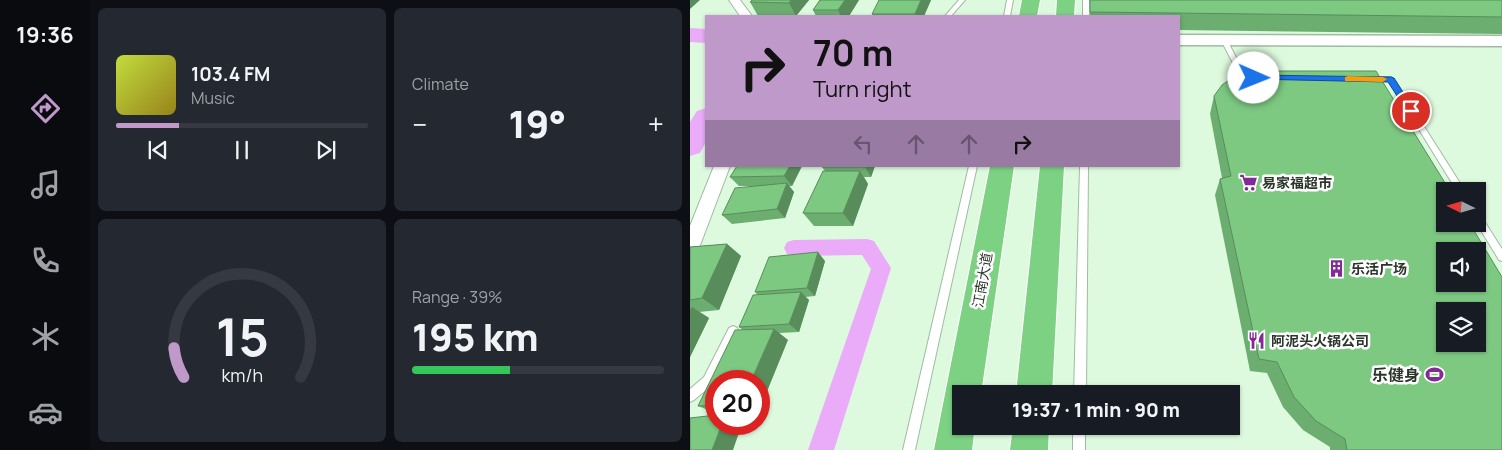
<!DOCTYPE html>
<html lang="en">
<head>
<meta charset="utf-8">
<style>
  body { margin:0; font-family:Manrope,"Noto Sans SC",sans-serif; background:#242831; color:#f1f3f6; height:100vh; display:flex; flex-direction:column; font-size:19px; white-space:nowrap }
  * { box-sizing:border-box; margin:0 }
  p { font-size:16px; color:#9ea1a6 }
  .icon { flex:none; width:28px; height:28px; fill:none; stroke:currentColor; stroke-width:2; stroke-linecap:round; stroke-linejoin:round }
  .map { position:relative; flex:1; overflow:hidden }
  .side { display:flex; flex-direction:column; gap:8px; padding:8px; background:#0d0f14; width:600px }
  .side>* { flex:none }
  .top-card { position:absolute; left:15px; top:15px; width:475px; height:152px; border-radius:0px; box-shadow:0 1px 4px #0004; background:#c099cb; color:#111; overflow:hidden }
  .needle { width:32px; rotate:275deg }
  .controls { position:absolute; left:746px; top:182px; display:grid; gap:10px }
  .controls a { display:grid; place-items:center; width:50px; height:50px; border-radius:0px; background:#171b24; box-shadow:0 1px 4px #0004; font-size:25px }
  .speed { position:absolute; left:15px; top:370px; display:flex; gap:10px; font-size:25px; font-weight:700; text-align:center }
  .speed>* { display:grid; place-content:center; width:65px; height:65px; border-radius:50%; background:#171b24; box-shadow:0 1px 4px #0004; line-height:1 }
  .speed .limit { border:8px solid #d22; background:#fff; color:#111 }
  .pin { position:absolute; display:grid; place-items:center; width:42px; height:42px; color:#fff; margin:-21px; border:2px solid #fff; border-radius:50%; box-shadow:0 1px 5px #0007 }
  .me { position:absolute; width:55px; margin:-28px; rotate:91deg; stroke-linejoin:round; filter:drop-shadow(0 0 4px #0008) }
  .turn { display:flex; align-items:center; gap:18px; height:105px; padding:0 25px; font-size:22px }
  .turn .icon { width:65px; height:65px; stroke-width:2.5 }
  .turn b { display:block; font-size:35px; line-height:42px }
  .lanes { display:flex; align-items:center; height:48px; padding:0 25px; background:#0003; justify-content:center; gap:25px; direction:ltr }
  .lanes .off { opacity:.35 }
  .big { font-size:38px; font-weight:800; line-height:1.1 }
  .side .widget { flex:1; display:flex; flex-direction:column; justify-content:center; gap:8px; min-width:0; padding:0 18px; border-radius:8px; background:#242831 }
  .side .dial { align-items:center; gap:0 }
  .dial svg { height:130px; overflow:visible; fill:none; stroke:#363941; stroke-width:7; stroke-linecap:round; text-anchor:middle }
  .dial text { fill:#f1f3f6; stroke:none }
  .song { display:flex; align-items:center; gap:15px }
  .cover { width:60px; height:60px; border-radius:8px; background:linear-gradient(135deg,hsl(70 70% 55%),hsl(50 70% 35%)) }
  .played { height:5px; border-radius:2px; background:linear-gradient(90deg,#c099cb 25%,#363941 25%) }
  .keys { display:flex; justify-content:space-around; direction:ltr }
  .heat { display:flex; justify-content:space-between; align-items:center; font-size:28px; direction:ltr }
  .charge { height:8px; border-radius:4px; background:linear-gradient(90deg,#34c759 39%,#363941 0) }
  .side .tiles { flex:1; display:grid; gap:8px; grid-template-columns:repeat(2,1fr) }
  .trip { position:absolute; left:262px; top:385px; width:288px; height:50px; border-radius:0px; background:#171b24; box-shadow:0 1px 4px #0004; font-weight:800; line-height:50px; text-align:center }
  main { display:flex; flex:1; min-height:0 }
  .tabs { display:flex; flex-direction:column; width:90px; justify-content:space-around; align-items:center; background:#090b0e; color:#9ea1a6 }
  .tabs .icon { width:35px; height:35px }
  .tabs .on { color:#c099cb }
  .tabs b { font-size:22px; color:#f1f3f6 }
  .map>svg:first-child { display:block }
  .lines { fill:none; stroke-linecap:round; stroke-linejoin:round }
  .canal { fill:#eaabf9; fill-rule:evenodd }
  .river { fill:#eaabf9; fill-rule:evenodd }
  .lane-casing { stroke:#a0bba1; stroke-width:2 }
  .street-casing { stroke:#a0bba1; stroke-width:2 }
  .secondary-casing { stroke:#a0bba1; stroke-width:3 }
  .highway-casing { stroke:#fff; stroke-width:2 }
  .lane { fill:#fff; fill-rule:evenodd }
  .street { fill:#fff; fill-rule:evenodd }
  .secondary { fill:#fff; fill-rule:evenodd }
  .highway { fill:#7cd183; fill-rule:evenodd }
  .wall { fill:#6cad70 }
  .shaded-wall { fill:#588d5b }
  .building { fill:#7dc982; stroke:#588d5b; fill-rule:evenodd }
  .route { fill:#1a73e8; stroke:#114b97 }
  .slow { fill:#f59e0b }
  .labels { text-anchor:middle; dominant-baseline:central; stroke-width:5; stroke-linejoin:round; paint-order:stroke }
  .poi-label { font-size:14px; font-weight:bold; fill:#2b362b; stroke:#fff; text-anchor:start }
  .street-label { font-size:14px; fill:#2b362b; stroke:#fff }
  .near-poi-label { font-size:16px; font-weight:bold; fill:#2b362b; stroke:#fff; text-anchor:end }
</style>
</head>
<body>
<main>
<nav class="tabs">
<b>19:36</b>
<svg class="icon on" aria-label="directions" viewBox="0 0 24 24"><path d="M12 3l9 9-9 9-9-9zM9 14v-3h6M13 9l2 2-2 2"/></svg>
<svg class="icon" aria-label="music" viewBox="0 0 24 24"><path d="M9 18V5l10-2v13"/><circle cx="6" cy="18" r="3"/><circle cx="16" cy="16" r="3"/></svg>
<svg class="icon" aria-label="phone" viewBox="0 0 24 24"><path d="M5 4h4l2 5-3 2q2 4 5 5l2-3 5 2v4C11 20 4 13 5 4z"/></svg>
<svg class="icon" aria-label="climate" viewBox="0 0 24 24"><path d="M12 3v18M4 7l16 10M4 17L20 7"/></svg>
<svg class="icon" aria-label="car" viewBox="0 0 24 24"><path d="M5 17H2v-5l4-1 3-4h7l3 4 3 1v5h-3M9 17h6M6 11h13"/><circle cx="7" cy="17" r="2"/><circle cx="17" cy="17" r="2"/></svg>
</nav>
<section class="side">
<div class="tiles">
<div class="widget">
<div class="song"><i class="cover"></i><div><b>103.4 FM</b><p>Music</p></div></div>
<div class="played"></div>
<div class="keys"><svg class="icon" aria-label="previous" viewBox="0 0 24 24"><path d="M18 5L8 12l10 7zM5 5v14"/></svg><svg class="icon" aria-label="pause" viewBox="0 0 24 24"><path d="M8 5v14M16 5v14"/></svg><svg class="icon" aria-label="next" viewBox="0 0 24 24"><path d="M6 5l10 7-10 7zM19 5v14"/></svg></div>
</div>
<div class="widget"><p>Climate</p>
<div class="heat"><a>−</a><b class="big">19°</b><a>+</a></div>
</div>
<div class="widget dial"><svg viewBox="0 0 100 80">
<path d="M14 69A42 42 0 1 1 86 69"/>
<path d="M14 69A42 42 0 0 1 8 51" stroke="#c099cb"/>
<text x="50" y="56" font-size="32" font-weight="700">15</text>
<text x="50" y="72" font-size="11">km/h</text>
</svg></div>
<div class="widget"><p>Range · 39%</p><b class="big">195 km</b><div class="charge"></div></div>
</div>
</section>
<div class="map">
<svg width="812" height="450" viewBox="0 0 812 450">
  <rect width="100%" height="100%" fill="#ddfade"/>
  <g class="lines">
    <path class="canal" d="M177 239 184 241 201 268 144 450H118L181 269 172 255 104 256 97 254 94 248 97 242 104 240Z"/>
    <path class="river" d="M0 28 16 29V43L0 42Z
      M16 108V142L10 153 0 156V122L7 111Z"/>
    <defs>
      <path id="lane" d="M269 0H275L261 16H255Z
        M317 0H323L320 16H314Z
        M393 0H399V16H393Z
        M532 39 537 40 551 67 567 77V79H563L546 69 531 40Z
        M701 77 704 79 775 191H767L699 81H681L678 79 681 77Z
        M279 166H287L225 450H213Z
        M390 166H398L396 394H384Z
        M788 215 791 216 812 249V261L809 260 787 224Z
        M43 326 47 328 48 331 22 385 4 400 0 402V389L14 377 39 328Z
        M383 426H395V450H383Z"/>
      <path id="street" d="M39 0H50L62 16H50Z
        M24 166H40L9 248 6 253 0 256V226Z"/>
      <path id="secondary" d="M489 35 812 36V46L489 45Z"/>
      <path id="highway" d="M332 0H350L347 16H329Z
        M367 0H385L384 16H366Z
        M300 166H324L291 394H271V426H285L282 450H244Z
        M350 166H374L362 394H326Z
        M323 426H359L358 450H320Z"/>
    </defs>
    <use href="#lane" class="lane-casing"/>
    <use href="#street" class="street-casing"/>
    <use href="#secondary" class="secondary-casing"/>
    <use href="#highway" class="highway-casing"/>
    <use href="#lane" class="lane"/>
    <use href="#street" class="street"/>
    <use href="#secondary" class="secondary"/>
    <use href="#highway" class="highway"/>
  </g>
  <path class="wall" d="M62 0H119L106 16H68L60 2Z
    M130 0H169L159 16H126L123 10Z
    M241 0 234 16H183L182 14Z
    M400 0H812V34L489 30V16H400Z
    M524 96 812 450H640V447L613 430 593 407 577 373 560 371 525 195 530 179 532 178 520 114Z
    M112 166 102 186H99L104 192 95 218 42 224 32 215 60 186H49L40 177Z
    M185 166 181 177H174L178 184 163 226H124L113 213 135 171 132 167Z
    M37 244 51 256 29 310 9 312 19 318 0 357V247Z
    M135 261 125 296 115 297 119 300 109 332 89 333 98 340 26 381V413L8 406 53 330 49 327 68 295 65 292Z"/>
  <path class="shaded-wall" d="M0 0H10L0 9Z
    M101 0H119L106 16 99 3Z
    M155 0H169L159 16H151L148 10Z
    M231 0H241L234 16H226L225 14Z
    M100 166H112L102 186 94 176Z
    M176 166H185L181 177 175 167Z
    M170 171 178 184 163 226 153 213Z
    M97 183 104 192 95 218 87 209Z
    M37 244 51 256 29 310 12 298Z
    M128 252 135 261 125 296 117 288Z
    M111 292 119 300 109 332 99 324Z
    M2 307 19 318 0 357V310Z
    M84 329 98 340 69 411V381H61Z
    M32 424H52L43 450H22Z"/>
  <path class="building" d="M62 0H101L99 3 60 2Z
    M130 0H155L148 10H123Z
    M189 0H231L225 14H182Z
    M400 0H812V17L400 12Z
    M565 71H686L760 191H755V224H780L812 277V450H657L655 439 626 421 604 397 587 362 569 359 530 179 541 176 524 96 532 85 546 75ZM755 251H788V284H755ZM755 311H788V344H755Z
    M47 166H100L94 176 40 177Z
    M133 166H176L175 167H132Z
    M133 171H170L153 213H113Z
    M97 183 87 209 32 215 45 188Z
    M37 244 12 298 0 300V247Z
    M128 252 117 288 65 292 79 257Z
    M111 292 99 324 49 327 63 295Z
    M84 329 61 381H26V405L8 406 45 330Z
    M26 415V424H32L22 450H0V418Z"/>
  <path class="route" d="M564 75 701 77 704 78 725 111 724 113H718L698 82 561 79V76Z"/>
  <path class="slow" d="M658 76 693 77 697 79 693 82 655 81V77Z"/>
  <defs>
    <symbol id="supermarket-bare" viewBox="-9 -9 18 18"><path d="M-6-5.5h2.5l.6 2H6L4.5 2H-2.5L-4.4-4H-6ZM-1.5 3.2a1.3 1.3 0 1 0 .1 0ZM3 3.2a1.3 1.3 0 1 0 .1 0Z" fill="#832a97" stroke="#fff" stroke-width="2.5" paint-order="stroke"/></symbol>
    <symbol id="building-bare" viewBox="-9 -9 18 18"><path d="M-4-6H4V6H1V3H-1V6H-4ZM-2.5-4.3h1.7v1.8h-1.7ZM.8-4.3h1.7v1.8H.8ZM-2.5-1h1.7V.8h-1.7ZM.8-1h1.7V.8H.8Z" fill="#832a97" stroke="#fff" stroke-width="2.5" paint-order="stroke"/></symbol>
    <symbol id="restaurant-bare" viewBox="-9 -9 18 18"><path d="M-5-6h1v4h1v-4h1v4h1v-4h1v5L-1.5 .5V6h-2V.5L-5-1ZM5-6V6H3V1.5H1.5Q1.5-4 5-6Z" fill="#832a97" stroke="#fff" stroke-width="2.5" paint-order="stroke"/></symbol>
    <symbol id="stadium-bare" viewBox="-9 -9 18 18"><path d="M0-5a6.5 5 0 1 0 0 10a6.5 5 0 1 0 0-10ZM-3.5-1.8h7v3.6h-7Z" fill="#832a97" stroke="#fff" stroke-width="2.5" paint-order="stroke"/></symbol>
  </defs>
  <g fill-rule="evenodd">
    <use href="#supermarket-bare" x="546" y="170" width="25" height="25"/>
    <use href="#building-bare" x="634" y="256" width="25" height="25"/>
    <use href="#restaurant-bare" x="554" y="328" width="25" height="25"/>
    <use href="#stadium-bare" x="732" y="362" width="25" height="25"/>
  </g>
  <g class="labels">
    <g class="poi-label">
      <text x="572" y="182">易家福超市</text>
      <text x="661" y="268">乐活广场</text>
      <text x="581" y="340">阿泥头火锅公司</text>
    </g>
    <g class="street-label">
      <text transform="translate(292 280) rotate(-80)">江南大道</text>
    </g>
    <g class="near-poi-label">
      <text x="730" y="375">乐健身</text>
    </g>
  </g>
</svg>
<div class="controls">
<a><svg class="needle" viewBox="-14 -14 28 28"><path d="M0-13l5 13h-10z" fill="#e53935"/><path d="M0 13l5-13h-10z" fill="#9ea1a6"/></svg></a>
<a><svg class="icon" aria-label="sound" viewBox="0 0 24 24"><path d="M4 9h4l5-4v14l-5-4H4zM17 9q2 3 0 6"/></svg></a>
<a><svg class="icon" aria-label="layers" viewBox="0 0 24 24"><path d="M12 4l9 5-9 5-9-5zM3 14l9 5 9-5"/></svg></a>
</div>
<div class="speed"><div class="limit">20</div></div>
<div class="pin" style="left:721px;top:111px;background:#d93025"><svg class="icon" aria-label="arrive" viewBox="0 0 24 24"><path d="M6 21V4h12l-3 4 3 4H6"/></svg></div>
<svg class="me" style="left:564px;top:78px" viewBox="-20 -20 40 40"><circle r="19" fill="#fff"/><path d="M0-13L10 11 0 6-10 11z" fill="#1a73e8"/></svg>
<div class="trip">19:37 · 1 min · 90 m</div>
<div class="top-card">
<div class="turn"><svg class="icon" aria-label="right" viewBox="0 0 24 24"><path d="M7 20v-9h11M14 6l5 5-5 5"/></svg><div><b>70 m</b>Turn right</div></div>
<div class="lanes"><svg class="icon off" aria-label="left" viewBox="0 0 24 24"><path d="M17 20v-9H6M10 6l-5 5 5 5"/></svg><svg class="icon off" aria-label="ahead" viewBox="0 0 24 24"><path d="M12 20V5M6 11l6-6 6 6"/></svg><svg class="icon off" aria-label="ahead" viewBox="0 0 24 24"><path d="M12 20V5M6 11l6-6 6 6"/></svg><svg class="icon" aria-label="right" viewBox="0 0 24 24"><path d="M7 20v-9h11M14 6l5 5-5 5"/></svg></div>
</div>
</div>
</main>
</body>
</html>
